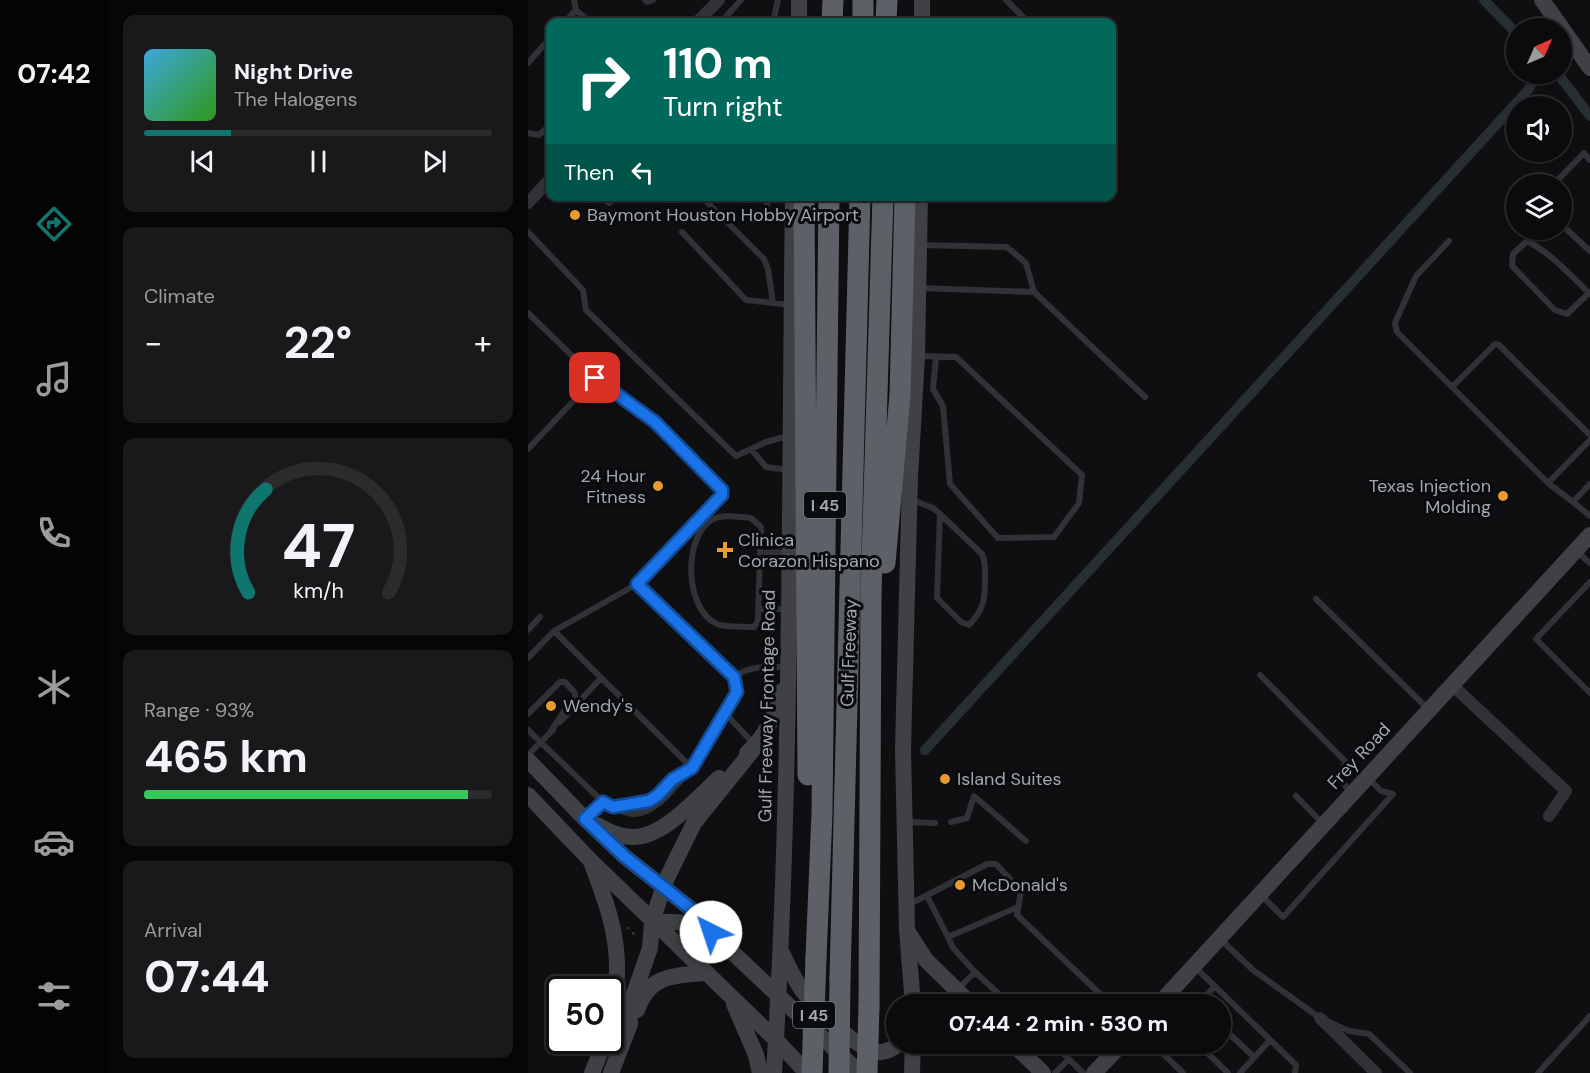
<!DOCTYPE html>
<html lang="en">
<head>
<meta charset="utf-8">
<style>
  body { margin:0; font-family:"DM Sans",sans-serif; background:#19191b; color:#f1f3f6; height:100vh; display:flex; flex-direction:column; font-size:22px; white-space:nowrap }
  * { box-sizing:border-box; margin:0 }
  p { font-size:20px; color:#9a9b9d }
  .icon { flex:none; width:33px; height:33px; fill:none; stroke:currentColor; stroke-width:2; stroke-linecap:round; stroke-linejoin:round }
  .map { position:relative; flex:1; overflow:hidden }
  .side { display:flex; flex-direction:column; gap:15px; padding:15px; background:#060607; width:420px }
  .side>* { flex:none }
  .hud { position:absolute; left:18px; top:18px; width:570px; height:183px; border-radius:12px; box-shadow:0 2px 4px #0004,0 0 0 2px #2b2b2e; background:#00695c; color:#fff; overflow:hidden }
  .needle { width:39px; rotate:45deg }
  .fabs { position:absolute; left:978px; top:18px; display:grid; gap:12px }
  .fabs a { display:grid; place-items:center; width:66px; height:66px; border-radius:50%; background:#0b0b0d; box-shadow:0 2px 4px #0004,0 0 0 2px #2b2b2e; font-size:30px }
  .speed { position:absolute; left:18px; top:976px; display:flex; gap:12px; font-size:30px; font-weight:700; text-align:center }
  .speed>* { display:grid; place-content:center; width:78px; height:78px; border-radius:50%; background:#0b0b0d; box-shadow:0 2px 4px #0004,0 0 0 2px #2b2b2e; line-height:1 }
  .speed .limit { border:3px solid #111; border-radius:9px; background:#fff; color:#111 }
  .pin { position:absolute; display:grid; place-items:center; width:51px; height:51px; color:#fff; margin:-26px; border-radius:12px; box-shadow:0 3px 9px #0006 }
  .me { position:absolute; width:66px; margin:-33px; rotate:319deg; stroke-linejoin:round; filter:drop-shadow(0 0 4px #0008) }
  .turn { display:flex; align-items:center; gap:21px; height:126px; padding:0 18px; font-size:27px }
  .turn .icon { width:78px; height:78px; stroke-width:2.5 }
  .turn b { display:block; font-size:42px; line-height:51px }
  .then { display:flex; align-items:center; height:57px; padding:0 18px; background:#0003; gap:12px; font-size:22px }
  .big { font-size:45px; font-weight:700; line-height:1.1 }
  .side .widget { flex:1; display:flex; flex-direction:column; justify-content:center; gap:9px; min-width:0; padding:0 21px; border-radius:12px; background:#19191b }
  .side .dial { align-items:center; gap:0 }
  .dial svg { height:156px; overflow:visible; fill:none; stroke:#2b2b2e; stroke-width:7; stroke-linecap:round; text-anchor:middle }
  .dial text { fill:#f1f3f6; stroke:none }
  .song { display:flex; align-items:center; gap:18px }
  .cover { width:72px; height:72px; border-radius:9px; background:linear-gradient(135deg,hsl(200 70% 55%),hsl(110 70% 35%)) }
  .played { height:6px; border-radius:3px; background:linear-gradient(90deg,#0f766e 25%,#2b2b2e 25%) }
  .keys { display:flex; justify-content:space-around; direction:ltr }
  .heat { display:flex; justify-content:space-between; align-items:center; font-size:33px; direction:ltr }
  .charge { height:9px; border-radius:4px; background:linear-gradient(90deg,#34c759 93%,#2b2b2e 0) }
  .trip { position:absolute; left:358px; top:994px; width:345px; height:60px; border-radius:30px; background:#0b0b0d; box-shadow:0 2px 4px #0004,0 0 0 2px #2b2b2e; font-weight:700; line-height:60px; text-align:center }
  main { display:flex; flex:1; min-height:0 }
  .dock { display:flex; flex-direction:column; width:108px; justify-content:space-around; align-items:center; background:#040405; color:#9a9b9d }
  .dock .icon { width:42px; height:42px }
  .dock .on { color:#0f766e }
  .dock b { font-size:27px; color:#f1f3f6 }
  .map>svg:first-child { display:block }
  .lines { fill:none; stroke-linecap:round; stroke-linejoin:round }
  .canal { stroke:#272f33; stroke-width:10 }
  .path { stroke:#37393c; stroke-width:2; stroke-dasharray:3 4.5; stroke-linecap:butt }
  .lane { stroke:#313235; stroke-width:6 }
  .street { stroke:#313235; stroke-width:12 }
  .secondary { stroke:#3f4145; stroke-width:16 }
  .highway { stroke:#5d6066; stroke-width:21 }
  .highway-bridge { stroke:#5d6066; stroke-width:21 }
  .route-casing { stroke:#114b97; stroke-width:15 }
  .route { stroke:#1a73e8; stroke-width:10 }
  .poi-dot { fill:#e99b2f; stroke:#0a0b0c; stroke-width:2 }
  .labels { text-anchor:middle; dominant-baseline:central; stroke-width:6; stroke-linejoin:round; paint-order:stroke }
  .shield { fill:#0a0b0c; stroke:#747880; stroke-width:1.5 }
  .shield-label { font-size:16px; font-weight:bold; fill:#a1a7b1 }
  .poi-label { font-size:18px; fill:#a1a7b1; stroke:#0a0b0c; text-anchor:start }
  .street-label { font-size:18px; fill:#a1a7b1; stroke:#0a0b0c }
</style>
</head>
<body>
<main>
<nav class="dock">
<b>07:42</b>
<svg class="icon on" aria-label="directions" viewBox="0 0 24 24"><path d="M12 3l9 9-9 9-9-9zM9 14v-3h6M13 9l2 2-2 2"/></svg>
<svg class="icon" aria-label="music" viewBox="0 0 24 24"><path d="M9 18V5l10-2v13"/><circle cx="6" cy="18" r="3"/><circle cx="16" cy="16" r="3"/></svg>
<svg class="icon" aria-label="phone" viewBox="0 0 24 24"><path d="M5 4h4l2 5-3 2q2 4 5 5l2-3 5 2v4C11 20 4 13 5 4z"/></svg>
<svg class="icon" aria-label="climate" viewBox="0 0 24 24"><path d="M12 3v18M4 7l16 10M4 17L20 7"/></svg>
<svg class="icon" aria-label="car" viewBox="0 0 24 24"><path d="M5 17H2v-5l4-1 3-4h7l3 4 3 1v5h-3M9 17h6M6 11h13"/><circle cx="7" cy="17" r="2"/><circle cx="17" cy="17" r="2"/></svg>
<svg class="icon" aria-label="filters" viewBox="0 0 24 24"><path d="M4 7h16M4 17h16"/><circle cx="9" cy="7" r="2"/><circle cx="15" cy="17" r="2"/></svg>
</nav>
<section class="side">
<div class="widget">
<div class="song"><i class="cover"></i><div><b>Night Drive</b><p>The Halogens</p></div></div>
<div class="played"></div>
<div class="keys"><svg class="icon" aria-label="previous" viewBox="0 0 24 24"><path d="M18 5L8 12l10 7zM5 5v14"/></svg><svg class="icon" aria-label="pause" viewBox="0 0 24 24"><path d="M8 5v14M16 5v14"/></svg><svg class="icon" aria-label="next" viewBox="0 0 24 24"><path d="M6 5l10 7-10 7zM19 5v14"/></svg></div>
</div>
<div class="widget"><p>Climate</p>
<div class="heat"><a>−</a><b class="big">22°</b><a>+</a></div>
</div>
<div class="widget dial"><svg viewBox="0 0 100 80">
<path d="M14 69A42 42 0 1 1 86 69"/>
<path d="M14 69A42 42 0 0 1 23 16" stroke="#0f766e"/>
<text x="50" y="56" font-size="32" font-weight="700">47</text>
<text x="50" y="72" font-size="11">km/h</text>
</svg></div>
<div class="widget"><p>Range · 93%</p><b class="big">465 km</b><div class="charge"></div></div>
<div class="widget"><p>Arrival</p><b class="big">07:44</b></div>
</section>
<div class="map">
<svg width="1062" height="1073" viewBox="0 0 1062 1073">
  <rect width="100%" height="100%" fill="#0f0f11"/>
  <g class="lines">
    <path class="canal" d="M956 0 988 33
      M1030 74 1062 116
      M397 750 1001 89 1008 74"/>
    <path class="path" d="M99 927 109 937"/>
    <path class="lane" d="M46 0 48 10 62 22
      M117 0 119 2 125 0
      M478 0 500 22
      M178 14 187 22
      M37 22 48 10
      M193 22 213 0
      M245 22 250 0
      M0 63 22 38
      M0 133 11 135 22 125
      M1026 184 1056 153 1062 160
      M71 196 81 203 91 196
      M173 196 236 259 240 269 245 303
      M239 220V196
      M1034 225 1062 251
      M0 232 55 290 58 310 208 456 238 442 260 436
      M154 232 218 300 263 305
      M921 241 888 276 867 323 869 332 1020 483 1045 502
      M391 245 479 247 498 263 506 292 617 397
      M391 288 506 292
      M1061 293 1039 314 1027 310 984 266 985 254 999 241C1023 253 1042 275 1061 293H1062
      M0 313 67 378 127 422 193 486 194 495 109 584
      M389 356 428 357 554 475 551 503 526 537 470 538 422 484 415 406 405 389 408 357
      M924 387 967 344 971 345 1062 435
      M0 449 67 378
      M223 449 238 467 261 470
      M1020 483 1062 440
      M1062 484 1045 502 1062 516
      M382 499 405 508 412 514 454 554C458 562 457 570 457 579 457 600 456 609 441 625L433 622 409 598 412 514
      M1048 551 1062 563
      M232 553 230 621 226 627C215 626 199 628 189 624 157 610 155 540 182 521 193 513 211 517 223 518L233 527 232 553 261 552
      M1062 582 1008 639 1062 693
      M788 599 900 709
      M231 609H260
      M0 630 12 617
      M26 631 164 768 209 692 206 677
      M0 658 26 631 109 584 206 677C222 665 239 667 259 667
      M732 675 818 762 811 775 822 793
      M197 713 225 743
      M0 714 32 682H37L47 693V699L37 710 23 731
      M32 722 73 678
      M0 730 75 802
      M0 755 25 730
      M768 796 795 824
      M87 807C97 805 111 805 121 801 134 795 143 780 156 773
      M59 817 75 802C84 806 96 814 106 814 130 813 149 784 164 768
      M377 822 407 823
      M423 822 439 818 446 796 498 841
      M399 896 420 937 490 907
      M734 896 755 917 865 794 853 791 841 779
      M382 904 459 864H468L493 891 489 915 572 994 588 1005
      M420 937 425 948 447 972
      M692 939 725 970 792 1018
      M668 968 768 1065 767 1073
      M429 990 447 972 483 1005
      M669 1005 687 986
      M801 1022 821 1031 841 1034 882 1073
      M693 1026 726 1057
      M525 1044 541 1059 527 1073
      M625 1044 655 1073
      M670 1044 700 1073
      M541 1059 555 1073
      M712 1073 742 1040
      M1010 1073 1062 1016"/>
    <path class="street" d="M169 22 191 0
      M0 203 22 179
      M923 684 1038 791 1021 816
      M792 1018 848 1073"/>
    <path class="secondary" d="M271 0V22
      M1014 0 1062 68
      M394 22V0
      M219 753C238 736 247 715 254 691
      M0 760 57 819 96 856 177 920 183 932 332 1073
      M0 795 62 860 248 1040 279 1073
      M69 825C80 831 91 837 104 837 135 838 169 798 191 778
      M64 864C73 889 83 914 87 941 91 966 88 992 86 1017
      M124 921 162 923 183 932
      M380 932 398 960 444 1005
      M254 953C260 965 266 979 274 990 288 1008 327 1049 350 1052 357 1053 366 1048 371 1044
      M206 1004 228 1055 232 1073
      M385 1005 379 930 375 749 382 477 389 356 392 196
      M630 1005 1062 535
      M109 1010C122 974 145 976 177 973
      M485 1044 515 1073
      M64 1073 77 1041
      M83 1073 102 1024 101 1008 122 948 124 921 138 880 166 823 228 746
      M246 1073C264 781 261 489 265 196
      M384 1073 385 1044
      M566 1073 594 1044"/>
    <path class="highway" d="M304 22 305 0
      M335 22V0
      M358 22 359 0
      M276 196 280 775
      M357 563 372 395 377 196
      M288 957 294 813 301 196
      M312 978 332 196
      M341 1007 343 594 355 196"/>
    <path class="highway-bridge" d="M284 1073 288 957
      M311 1073 312 978
      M339 1073 341 1007"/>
  </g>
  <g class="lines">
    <defs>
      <path id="route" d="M67 378 127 422 194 490V495L109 584 206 677 209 692 164 768 145 779 130 795 121 801 85 807 75 802 57 819 96 856 177 920 183 932"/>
    </defs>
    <use href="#route" class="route-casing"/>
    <use href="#route" class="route"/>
  </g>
  <g class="poi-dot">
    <circle cx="47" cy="215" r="6"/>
    <circle cx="130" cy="486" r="6"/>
    <circle cx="975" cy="496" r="6"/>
    <path d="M194 541h6v6h6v6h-6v6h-6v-6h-6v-6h6z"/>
    <circle cx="23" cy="706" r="6"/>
    <circle cx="417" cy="779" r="6"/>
    <circle cx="432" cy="885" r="6"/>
  </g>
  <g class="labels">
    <g class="shield">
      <rect x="276" y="492" width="42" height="26" rx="4.5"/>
      <rect x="265" y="1002" width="42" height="26" rx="4.5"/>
    </g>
    <g class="shield-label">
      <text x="297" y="505">I 45</text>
      <text x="286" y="1015">I 45</text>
    </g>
    <g class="poi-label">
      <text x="59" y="215">Baymont Houston Hobby Airport</text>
      <text x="118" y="476" text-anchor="end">24 Hour<tspan x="118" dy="21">Fitness</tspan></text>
      <text x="963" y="486" text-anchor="end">Texas Injection<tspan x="963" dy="21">Molding</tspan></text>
      <text x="210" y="540">Clinica<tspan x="210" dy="21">Corazon Hispano</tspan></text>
      <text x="35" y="706">Wendy's</text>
      <text x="429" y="779">Island Suites</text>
      <text x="444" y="885">McDonald's</text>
    </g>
    <g class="street-label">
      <text transform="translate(321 653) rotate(-88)">Gulf Freeway</text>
      <text transform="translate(239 706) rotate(-89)">Gulf Freeway Frontage Road</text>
      <text transform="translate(831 756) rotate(-47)">Frey Road</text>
    </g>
  </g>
</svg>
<div class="fabs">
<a><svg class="needle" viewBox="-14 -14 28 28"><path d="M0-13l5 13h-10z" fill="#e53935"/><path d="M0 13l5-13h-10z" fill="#9a9b9d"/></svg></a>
<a><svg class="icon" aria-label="sound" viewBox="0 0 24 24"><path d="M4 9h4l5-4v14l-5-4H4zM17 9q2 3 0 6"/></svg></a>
<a><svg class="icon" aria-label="layers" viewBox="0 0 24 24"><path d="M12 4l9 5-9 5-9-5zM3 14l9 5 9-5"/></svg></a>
</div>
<div class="speed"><div class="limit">50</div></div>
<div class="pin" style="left:67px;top:378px;background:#d93025"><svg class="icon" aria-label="arrive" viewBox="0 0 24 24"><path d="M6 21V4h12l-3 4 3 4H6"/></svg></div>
<svg class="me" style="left:183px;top:932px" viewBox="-20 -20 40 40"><circle r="19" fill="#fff"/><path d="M0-13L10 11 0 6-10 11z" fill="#1a73e8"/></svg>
<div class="trip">07:44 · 2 min · 530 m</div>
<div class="hud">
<div class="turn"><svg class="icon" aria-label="right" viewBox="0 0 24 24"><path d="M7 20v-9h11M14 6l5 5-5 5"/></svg><div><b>110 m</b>Turn right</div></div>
<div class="then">Then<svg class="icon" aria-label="left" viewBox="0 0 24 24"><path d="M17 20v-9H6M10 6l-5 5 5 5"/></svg></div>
</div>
</div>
</main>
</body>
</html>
